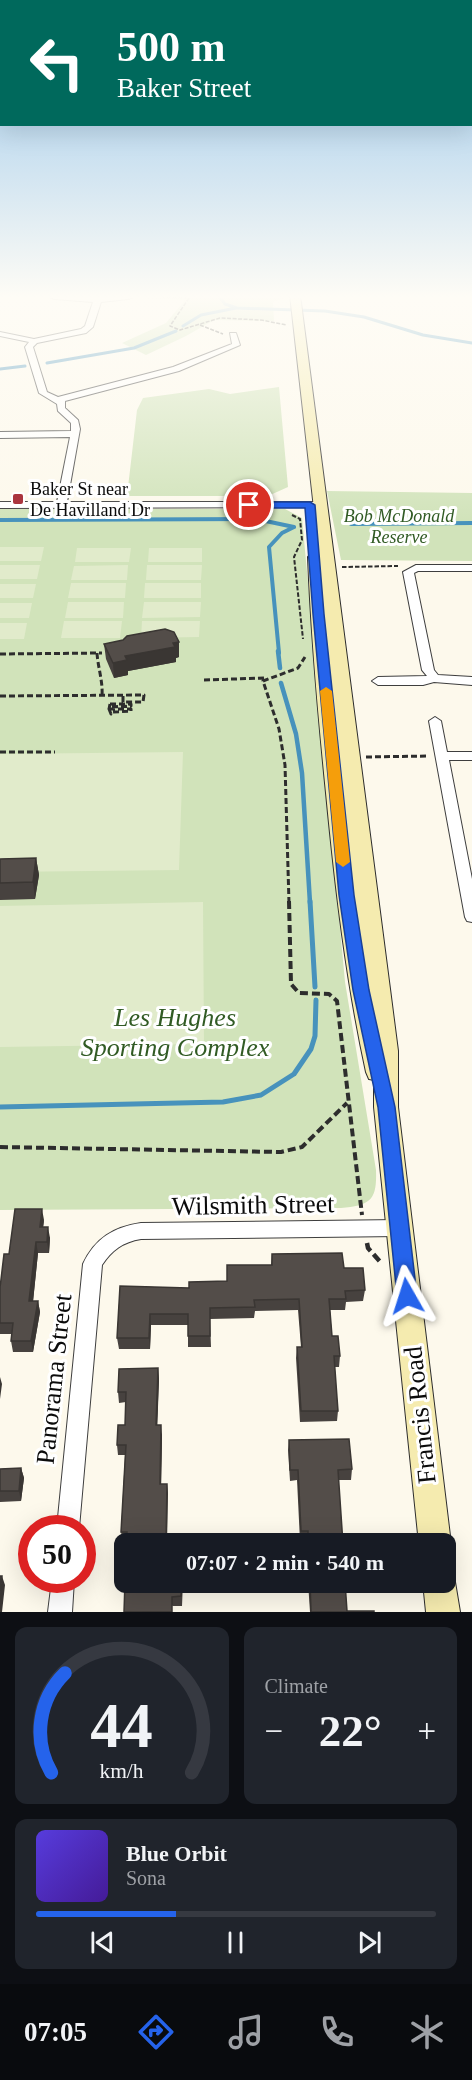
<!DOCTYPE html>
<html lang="en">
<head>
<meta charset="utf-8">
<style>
  body { margin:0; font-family:Georgia,serif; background:#20242c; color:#f1f3f6; height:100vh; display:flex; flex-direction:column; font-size:22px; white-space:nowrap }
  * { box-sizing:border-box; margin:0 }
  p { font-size:20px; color:#9ea1a6 }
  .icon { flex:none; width:33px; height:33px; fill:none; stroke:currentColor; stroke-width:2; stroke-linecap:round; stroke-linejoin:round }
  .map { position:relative; height:1612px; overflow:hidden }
  .side { display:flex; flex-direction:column; gap:15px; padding:15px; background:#0d0f14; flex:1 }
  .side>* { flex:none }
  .top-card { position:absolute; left:0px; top:0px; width:472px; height:126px; box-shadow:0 6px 24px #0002; background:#00695c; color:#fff; overflow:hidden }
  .speed { position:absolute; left:18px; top:1515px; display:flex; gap:12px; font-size:30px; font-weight:700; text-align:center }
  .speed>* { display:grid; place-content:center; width:78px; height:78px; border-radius:50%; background:#171b24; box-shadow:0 6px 24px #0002; line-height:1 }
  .speed .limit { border:9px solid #d22; background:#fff; color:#111 }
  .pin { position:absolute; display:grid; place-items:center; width:51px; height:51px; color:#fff; margin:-26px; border:3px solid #fff; border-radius:50%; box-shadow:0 2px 6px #0007 }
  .me { position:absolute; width:66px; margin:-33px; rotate:354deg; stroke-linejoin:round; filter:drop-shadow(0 0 4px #0008) }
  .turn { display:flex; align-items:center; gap:21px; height:126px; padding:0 18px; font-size:27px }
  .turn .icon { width:78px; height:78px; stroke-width:2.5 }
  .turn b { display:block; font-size:42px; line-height:51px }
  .big { font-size:45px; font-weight:700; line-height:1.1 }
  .side .card { flex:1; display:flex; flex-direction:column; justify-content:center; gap:9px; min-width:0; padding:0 21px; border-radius:12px; background:#20242c }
  .side .dial { align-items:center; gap:0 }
  .dial svg { height:156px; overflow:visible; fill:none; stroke:#363941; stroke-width:7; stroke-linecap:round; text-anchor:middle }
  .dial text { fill:#f1f3f6; stroke:none }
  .song { display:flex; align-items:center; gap:18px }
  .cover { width:72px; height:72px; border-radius:9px; background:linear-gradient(135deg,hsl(250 70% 55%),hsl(260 70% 35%)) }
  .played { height:6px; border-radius:3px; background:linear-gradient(90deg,#2563eb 35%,#363941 35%) }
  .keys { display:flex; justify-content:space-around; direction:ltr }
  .heat { display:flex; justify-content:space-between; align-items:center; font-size:33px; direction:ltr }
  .side .tiles { flex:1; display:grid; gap:15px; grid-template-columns:1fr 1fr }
  .card:last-child { grid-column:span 2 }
  .trip { position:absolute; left:114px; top:1533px; width:342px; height:60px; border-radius:12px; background:#171b24; box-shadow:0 6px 24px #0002; font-weight:700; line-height:60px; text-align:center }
  .tabs { display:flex; height:96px; justify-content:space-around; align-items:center; background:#090b0e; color:#9ea1a6 }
  .tabs .icon { width:42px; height:42px }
  .tabs .active { color:#2563eb }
  .tabs b { font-size:27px; color:#f1f3f6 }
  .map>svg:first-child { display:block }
  .green { fill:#d1e3ba }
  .pitch { fill:#e1ebcb }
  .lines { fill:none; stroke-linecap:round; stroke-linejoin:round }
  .stream-far3 { stroke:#4792bc; stroke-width:3 }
  .stream-far2 { stroke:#4792bc; stroke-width:4 }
  .stream-far1 { stroke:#4792bc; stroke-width:4.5 }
  .stream { stroke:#4792bc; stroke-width:5 }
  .street-casing { stroke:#3e3e3e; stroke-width:2 }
  .secondary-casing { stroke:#2d2d2d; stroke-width:2 }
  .path-far4 { stroke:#2d2d2d; stroke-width:1.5; stroke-dasharray:4 1.5; stroke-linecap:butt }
  .path-far3 { stroke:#2d2d2d; stroke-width:2; stroke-dasharray:4.5 2; stroke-linecap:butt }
  .path-far2 { stroke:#2d2d2d; stroke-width:3; stroke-dasharray:6 3; stroke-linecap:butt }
  .path-far1 { stroke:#2d2d2d; stroke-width:4; stroke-dasharray:8 4; stroke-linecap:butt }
  .path { stroke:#2d2d2d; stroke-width:4.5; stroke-dasharray:9 4.5; stroke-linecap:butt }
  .street { fill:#fff; fill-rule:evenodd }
  .secondary { fill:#f5ebaf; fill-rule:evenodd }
  .wall { fill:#47423f }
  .shaded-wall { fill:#3a3633 }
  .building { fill:#534d49; stroke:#3a3633; stroke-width:1.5 }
  .route { fill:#2563eb; stroke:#184099; stroke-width:1.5 }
  .slow { fill:#f59e0b }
  .poi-dot { fill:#aa353e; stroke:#fff; stroke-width:2 }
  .labels { text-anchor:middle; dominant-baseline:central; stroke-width:6; stroke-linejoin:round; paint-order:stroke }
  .far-poi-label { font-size:18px; fill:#0b0b0b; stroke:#fff; text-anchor:start }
  .far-park-label { font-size:18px; font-style:italic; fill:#315b24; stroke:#fff }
  .near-park-label { font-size:26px; font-style:italic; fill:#315b24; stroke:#fff }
  .near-street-label { font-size:26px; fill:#0b0b0b; stroke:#fff }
</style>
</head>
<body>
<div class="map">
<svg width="472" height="1612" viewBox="0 0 472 1612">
  <rect width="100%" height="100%" fill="#fdf9ec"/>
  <path class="green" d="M148 295H284V298L273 302 274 321 214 320 186 336 146 355 122 343 166 323 185 300 144 298Z
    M279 387 288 487 268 496H127L137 410 143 398 209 389 230 394Z
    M327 491 472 493V561L341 560Z
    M0 509H285L302 518 345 982 376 1170C377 1200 371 1205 341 1208L0 1210Z"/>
  <path class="pitch" d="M0 547H44L41 561H0Z
    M77 548H131L129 562H75Z
    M149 548H202V562H148Z
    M0 565H40L37 579H0Z
    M128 565 127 580H71L74 566Z
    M147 565H202L201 580H146Z
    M71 583H126L125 598H68Z
    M145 583H201V598H144Z
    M0 584H36L33 598H0Z
    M68 602H124L123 618H65Z
    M144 602H201L200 617 142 618Z
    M0 603H32L29 618H0Z
    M64 621H122L120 638H61Z
    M142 621H200L199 637 141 638Z
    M0 623H27L24 639H0Z
    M183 752 179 870 0 872V754Z
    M203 902 204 1044 0 1047V906Z"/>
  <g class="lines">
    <path class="stream-far3" d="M218 295 225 304 237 308 325 311 364 317 423 335 472 343
      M183 326 201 315 236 308
      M47 363 134 348 176 331
      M0 369 25 366"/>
    <path class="stream-far2" d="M0 520 256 519 294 527
      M351 524 472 523
      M279 653 269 547 282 533 294 527"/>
    <path class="stream-far1" d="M278 651 280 668
      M281 683 296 734 302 773 310 903"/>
    <path class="stream" d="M310 901 315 987
      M0 1107 223 1102 261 1095 294 1074 311 1049 315 1036 316 1000"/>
    <defs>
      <path id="street" d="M43 295 92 297 140 295 128 299 101 302 93 327 86 333 37 343 33 347 47 392 58 397 173 367 232 344 230 333H236L240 345 179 371 65 401V408L78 420 80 429 67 502H322L327 505 325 507 0 508V502H57L70 437 0 438V432L71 431V423L58 411 57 404 39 393 25 347 29 342 0 336V332L34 339 81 329 85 326 93 302 55 299Z
        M416 565H472V571H418L414 573 434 670 438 675 472 677V685L434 682 423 685H378L372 681 378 677 427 676 422 670 403 572Z
        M435 717 441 721 447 752H472V760H449L472 879V922L467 921 465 917 429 721Z
        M399 1220 406 1222 408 1228 406 1234 399 1236 141 1239C123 1242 112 1250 102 1265L79 1528H57L83 1264C95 1238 114 1227 141 1223Z
        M52 1580H74L72 1612H48Z"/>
      <path id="secondary" d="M290 295H300L390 989 398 1051V1107L451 1544 446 1556V1544H419L374 1107V1080L369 1079 366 1072C346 980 335 887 326 793 318 714 311 636 308 557L311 554 319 553Z
        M446 1568 451 1570 455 1582 460 1612H426L423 1582H446Z"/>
    </defs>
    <use href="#street" class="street-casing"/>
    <use href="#secondary" class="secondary-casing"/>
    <path class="path-far4" d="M145 296 189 298 170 326 180 330 220 318 261 320 287 325
      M200 325 223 334"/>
    <path class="path-far3" d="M292 515 300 519 302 540 294 557 303 639
      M342 567 398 566"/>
    <path class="path-far2" d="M97 653C98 668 103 681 102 696
      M0 654 102 653
      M204 680 265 678
      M0 696 144 695 143 702H123V696
      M110 704H131V706L110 707
      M109 709H131V711L112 712 111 714Z
      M109 709 110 704
      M0 752H55
      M366 757 428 756
      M289 903 285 765 279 729 263 681 298 668 305 657"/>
    <path class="path-far1" d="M289 901 291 984 299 993 329 994 337 1001 362 1215
      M0 1147 281 1152 302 1147 347 1103"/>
    <path class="path" d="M367 1243 368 1248 382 1264"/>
    <use href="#street" class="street"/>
    <use href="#secondary" class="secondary"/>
  </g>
  <path class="wall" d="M179 642V657L176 658V662L128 671V675L114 678 106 659 104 644Z
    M36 858 39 875 35 899 0 900V859Z
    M44 1220 43 1227 50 1238 49 1253H38L33 1301H38L40 1312 33 1352H13L11 1341 12 1334H0V1288Z
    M272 1254 344 1268 365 1290 363 1301 346 1302 345 1310H330L332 1336 340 1356 339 1367H334L338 1411 337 1421 300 1422 296 1358 297 1347H301L298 1310 255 1311 254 1318 210 1319 211 1347H188V1325H151L150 1349H119L117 1338 120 1286 189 1288 227 1281 271 1265Z
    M158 1368 159 1379 157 1425 162 1435 161 1484H167L168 1494 127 1542H123L121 1532 125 1455H118L117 1445 125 1425 126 1402 119 1403 118 1392Z
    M289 1440 352 1469 351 1480H338L343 1544H307V1541H300L297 1480 290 1481 288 1450Z
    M21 1468 24 1478 21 1501 0 1502V1469Z
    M125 1582H183L182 1606H173Z
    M308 1582H345L347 1611 374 1612H310Z"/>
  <path class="shaded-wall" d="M179 642V657L176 658V662L128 671V675L114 678 113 663 125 656Z
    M36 858 39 875 35 899 33 882Z
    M42 1209 44 1220 42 1238 40 1227Z
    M48 1227 50 1238 49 1253 47 1242Z
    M36 1242 38 1253 32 1312 29 1301Z
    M38 1301 40 1312 33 1352 31 1341Z
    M150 1314 151 1325 150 1349 149 1338Z
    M158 1368 159 1379 157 1435 156 1425Z
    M0 1377 2 1384 0 1399Z
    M161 1425 162 1435 161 1494 160 1484Z
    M21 1468 24 1478 21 1501 19 1491Z
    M167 1484 168 1494 167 1544H166Z
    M2 1576 5 1585 2 1612H0V1593Z"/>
  <path class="building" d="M165 629 174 632 179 642 173 643 175 647 125 656 127 660 113 663 104 644 123 640 127 636Z
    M36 858 33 882 0 883V859Z
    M15 1209H42L40 1227H48L47 1242H36L29 1301H38L31 1341H11L13 1323H0V1288L4 1254H9Z
    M342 1253 344 1268H363L365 1290 345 1291 346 1299H329L332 1336H338L340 1356H334L338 1411H301L297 1347H302L299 1299 254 1300 255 1307 210 1308V1336H188V1314H150L149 1338H117L120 1286 189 1288V1282L227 1281V1265H272V1254Z
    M158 1368 156 1425H161L160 1484H167L166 1544H127V1532H121L126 1445H117L118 1425H125L126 1392H118L119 1369Z
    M349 1439 352 1469 338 1470 343 1544H308V1531H301L298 1470H290L289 1440Z
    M21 1468 19 1491H0V1469Z
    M0 1576H2L0 1593Z
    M125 1582H182L181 1596 172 1597V1612H124Z
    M310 1582H345L347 1611H374V1612H311Z"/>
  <linearGradient id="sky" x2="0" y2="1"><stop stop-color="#94c4ea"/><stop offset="0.57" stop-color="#fefcf6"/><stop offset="1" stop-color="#fefcf6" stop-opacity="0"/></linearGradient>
  <rect width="472" height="521" fill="url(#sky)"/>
  <path class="route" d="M310 502 315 505 324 614 354 895 369 990 395 1107 417 1296 414 1302 407 1305 400 1302 397 1296 378 1107 353 990 339 895 313 614 305 508H249L244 505 249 502Z"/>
  <path class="slow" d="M326 687 332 691 350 862 343 867 336 862 320 691Z"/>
  <rect class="poi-dot" x="12" y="493" width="12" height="12" rx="3"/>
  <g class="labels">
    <g class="far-poi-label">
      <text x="30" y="489">Baker St near<tspan x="30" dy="21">De Havilland Dr</tspan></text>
    </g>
    <g class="far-park-label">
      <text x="399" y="516">Bob McDonald<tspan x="399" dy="21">Reserve</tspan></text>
    </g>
    <g class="near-park-label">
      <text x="175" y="1017">Les Hughes<tspan x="175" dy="30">Sporting Complex</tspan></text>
    </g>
    <g class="near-street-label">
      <text transform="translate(253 1205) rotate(-1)">Wilsmith Street</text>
      <text transform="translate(54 1379) rotate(-84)">Panorama Street</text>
      <text transform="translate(420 1415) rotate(-96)">Francis Road</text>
    </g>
  </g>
</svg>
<div class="speed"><div class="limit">50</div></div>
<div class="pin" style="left:249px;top:505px;background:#d93025"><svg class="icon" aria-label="arrive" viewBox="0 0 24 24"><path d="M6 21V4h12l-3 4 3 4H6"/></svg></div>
<svg class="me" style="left:407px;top:1296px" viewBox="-20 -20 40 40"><path d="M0-17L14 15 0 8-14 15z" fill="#2563eb" stroke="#fff" stroke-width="4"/></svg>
<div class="trip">07:07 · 2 min · 540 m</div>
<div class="top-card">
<div class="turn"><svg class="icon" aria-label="left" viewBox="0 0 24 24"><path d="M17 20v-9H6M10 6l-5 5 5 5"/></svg><div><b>500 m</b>Baker Street</div></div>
</div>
</div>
<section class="side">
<div class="tiles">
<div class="card dial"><svg viewBox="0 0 100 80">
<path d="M14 69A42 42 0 1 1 86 69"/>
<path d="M14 69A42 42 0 0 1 21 18" stroke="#2563eb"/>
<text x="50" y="56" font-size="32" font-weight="700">44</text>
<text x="50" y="72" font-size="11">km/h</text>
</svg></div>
<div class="card"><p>Climate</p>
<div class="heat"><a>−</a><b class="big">22°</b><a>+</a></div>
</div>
<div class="card">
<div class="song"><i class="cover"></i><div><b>Blue Orbit</b><p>Sona</p></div></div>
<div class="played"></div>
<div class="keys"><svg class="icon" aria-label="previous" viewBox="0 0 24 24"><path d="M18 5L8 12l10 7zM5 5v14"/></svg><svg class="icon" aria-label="pause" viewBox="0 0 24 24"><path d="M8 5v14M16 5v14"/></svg><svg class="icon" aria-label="next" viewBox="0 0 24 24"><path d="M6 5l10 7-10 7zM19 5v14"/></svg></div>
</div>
</div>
</section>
<nav class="tabs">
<b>07:05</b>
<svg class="icon active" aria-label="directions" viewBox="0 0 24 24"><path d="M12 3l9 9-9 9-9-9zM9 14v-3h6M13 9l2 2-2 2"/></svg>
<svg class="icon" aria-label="music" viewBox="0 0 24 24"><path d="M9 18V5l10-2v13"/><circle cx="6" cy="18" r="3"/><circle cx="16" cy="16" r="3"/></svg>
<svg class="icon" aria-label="phone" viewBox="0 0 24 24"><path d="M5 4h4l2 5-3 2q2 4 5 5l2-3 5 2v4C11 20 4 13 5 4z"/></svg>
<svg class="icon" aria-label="climate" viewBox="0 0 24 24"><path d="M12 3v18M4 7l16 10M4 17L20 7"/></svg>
</nav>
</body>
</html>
